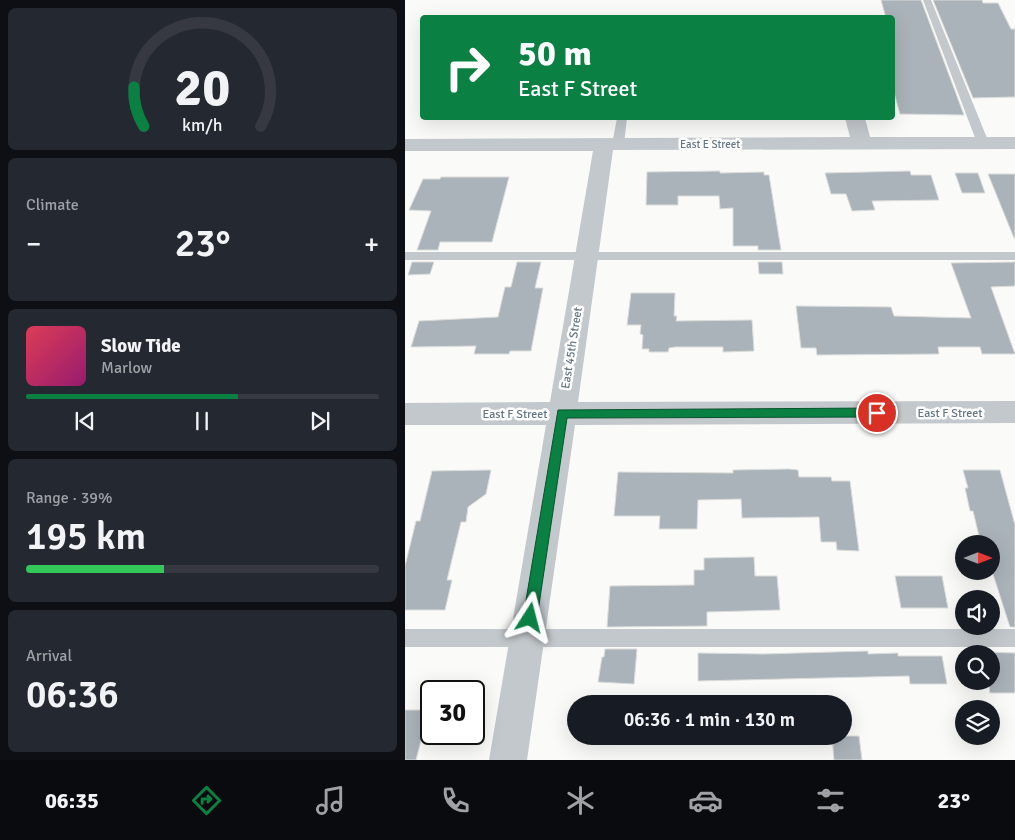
<!DOCTYPE html>
<html lang="en">
<head>
<meta charset="utf-8">
<style>
  body { margin:0; font-family:Signika,sans-serif; background:#242831; color:#f1f3f6; height:100vh; display:flex; flex-direction:column; font-size:19px; white-space:nowrap }
  * { box-sizing:border-box; margin:0 }
  p { font-size:16px; color:#9ea1a6 }
  .icon { flex:none; width:28px; height:28px; fill:none; stroke:currentColor; stroke-width:2; stroke-linecap:round; stroke-linejoin:round }
  .map { position:relative; flex:1; overflow:hidden }
  .panel { display:flex; flex-direction:column; gap:8px; padding:8px; background:#0d0f14; width:405px }
  .panel>* { flex:none }
  .banner { position:absolute; left:15px; top:15px; width:475px; height:105px; border-radius:5px; box-shadow:0 5px 20px #0002; background:#0b8043; color:#fff; overflow:hidden }
  .needle { width:32px; rotate:90deg }
  .fabs { position:absolute; left:550px; top:535px; display:grid; gap:10px }
  .fabs a { display:grid; place-items:center; width:45px; height:45px; border-radius:50%; background:#171b24; box-shadow:0 5px 20px #0002; font-size:25px }
  .speed { position:absolute; left:15px; top:680px; display:flex; gap:10px; font-size:25px; font-weight:700; text-align:center }
  .speed>* { display:grid; place-content:center; width:65px; height:65px; border-radius:50%; background:#171b24; box-shadow:0 5px 20px #0002; line-height:1 }
  .speed .limit { border:2px solid #111; border-radius:8px; background:#fff; color:#111 }
  .pin { position:absolute; display:grid; place-items:center; width:42px; height:42px; color:#fff; margin:-21px; border:2px solid #fff; border-radius:50%; box-shadow:0 1px 5px #0007 }
  .me { position:absolute; width:55px; margin:-28px; rotate:9deg; stroke-linejoin:round; filter:drop-shadow(0 0 4px #0008) }
  .turn { display:flex; align-items:center; gap:18px; height:105px; padding:0 15px; font-size:22px }
  .turn .icon { width:65px; height:65px; stroke-width:2.5 }
  .turn b { display:block; font-size:35px; line-height:42px }
  .big { font-size:38px; font-weight:600; line-height:1.1 }
  .panel .card { flex:1; display:flex; flex-direction:column; justify-content:center; gap:8px; min-width:0; padding:0 18px; border-radius:8px; background:#242831 }
  .panel .dial { align-items:center; gap:0 }
  .dial svg { height:130px; overflow:visible; fill:none; stroke:#363941; stroke-width:7; stroke-linecap:round; text-anchor:middle }
  .dial text { fill:#f1f3f6; stroke:none }
  .song { display:flex; align-items:center; gap:15px }
  .cover { width:60px; height:60px; border-radius:8px; background:linear-gradient(135deg,hsl(350 70% 55%),hsl(320 70% 35%)) }
  .played { height:5px; border-radius:2px; background:linear-gradient(90deg,#0b8043 60%,#363941 60%) }
  .keys { display:flex; justify-content:space-around; direction:ltr }
  .heat { display:flex; justify-content:space-between; align-items:center; font-size:28px; direction:ltr }
  .charge { height:8px; border-radius:4px; background:linear-gradient(90deg,#34c759 39%,#363941 0) }
  .trip { position:absolute; left:162px; top:695px; width:285px; height:50px; border-radius:25px; background:#171b24; box-shadow:0 5px 20px #0002; font-weight:600; line-height:50px; text-align:center }
  .dock { display:flex; height:80px; justify-content:space-around; align-items:center; background:#090b0e; color:#9ea1a6 }
  .dock .icon { width:35px; height:35px }
  .dock .active { color:#0b8043 }
  .dock b { font-size:22px; color:#f1f3f6 }
  main { display:flex; flex:1; min-height:0 }
  .map>svg:first-child { display:block }
  .building { fill:#aab3b9; stroke:#dcdcda }
  .lines { fill:none; stroke-linecap:round; stroke-linejoin:round }
  .service { fill:#c3c8cc; fill-rule:evenodd }
  .minor { fill:#c3c8cc; fill-rule:evenodd }
  .route { fill:#0b8043; stroke:#07532c }
  .labels { text-anchor:middle; dominant-baseline:central; stroke-width:5; stroke-linejoin:round; paint-order:stroke }
  .far-street-label { font-size:11px; fill:#657683; stroke:#fff }
  .street-label { font-size:12px; fill:#657683; stroke:#fff }
</style>
</head>
<body>
<main>
<section class="panel">
<div class="card dial"><svg viewBox="0 0 100 80">
<path d="M14 69A42 42 0 1 1 86 69"/>
<path d="M14 69A42 42 0 0 1 8 45" stroke="#0b8043"/>
<text x="50" y="56" font-size="32" font-weight="700">20</text>
<text x="50" y="72" font-size="11">km/h</text>
</svg></div>
<div class="card"><p>Climate</p>
<div class="heat"><a>−</a><b class="big">23°</b><a>+</a></div>
</div>
<div class="card">
<div class="song"><i class="cover"></i><div><b>Slow Tide</b><p>Marlow</p></div></div>
<div class="played"></div>
<div class="keys"><svg class="icon" aria-label="previous" viewBox="0 0 24 24"><path d="M18 5L8 12l10 7zM5 5v14"/></svg><svg class="icon" aria-label="pause" viewBox="0 0 24 24"><path d="M8 5v14M16 5v14"/></svg><svg class="icon" aria-label="next" viewBox="0 0 24 24"><path d="M6 5l10 7-10 7zM19 5v14"/></svg></div>
</div>
<div class="card"><p>Range · 39%</p><b class="big">195 km</b><div class="charge"></div></div>
<div class="card"><p>Arrival</p><b class="big">06:36</b></div>
</section>
<div class="map">
<svg width="610" height="760" viewBox="0 0 610 760">
  <rect width="100%" height="100%" fill="#fafaf8"/>
  <path class="building" d="M476 0H516L559 115 495 114 488 89V18H481Z
    M528 0H577L578 3H593L606 29H610V97L568 98Z
    M315 171V173L359 172V175H364L376 250H353V246H328V208L315 209 314 196H273V205H241L242 172Z
    M505 171 506 175H526L534 200 467 201 470 210 447 211 441 194H426L420 173Z
    M550 173H573L580 193H557Z
    M583 174H610V238H609Z
    M36 177H104L87 242H35L33 250H12L26 211 4 210 18 179H35Z
    M7 262H29L25 274 3 275Z
    M112 262H136L130 288H138L126 351H105L104 354H69L71 346 6 347 14 321 93 317 100 287H106Z
    M353 262H377L378 274H354Z
    M610 262V286L586 287 610 354H577L575 347H533L534 354 412 355 411 348H396L391 306 486 307 489 316 566 318 546 263Z
    M226 293H270L269 316H272L271 321 347 320 349 351 318 352V347H270L264 348 263 352H244V349H237L238 335 235 334 236 325H222Z
    M384 469 393 470 394 477H426L427 481H445L454 551 432 550 431 542H416L414 517 337 518 336 499 293 500 292 529H254L255 516H209L213 472 328 473V470Z
    M86 470 81 494 63 507 61 522H56L42 580H47L40 610H0V566L11 521H15L27 471Z
    M558 470H595L610 525V627H605L586 568V544H576L568 511H565L560 488H563Z
    M349 557 350 576H372L375 610 302 612V626L202 627 205 586 289 585V570H299V558Z
    M490 576H537L543 608H496Z
    M200 649H232L229 684 193 682 197 657H199Z
    M463 651V654L493 653V656H537L542 684H505L504 676 293 681V653L359 654Z
    M577 652 610 653V693H585L583 681H586V654Z
    M0 710H24L11 760H0Z
    M427 736H454L457 760H429Z"/>
  <g class="lines">
    <path class="service" d="M518 0H526L584 143 582 145 578 146 572 143Z
      M212 118H222L219 144 213 147 207 144Z
      M0 252H610V260H0Z
      M0 629H610V647H0Z"/>
    <path class="minor" d="M440 118H460L465 137H610V149L208 150 173 402 610 401V423L170 425 122 760H84L141 425H0V403L145 402 188 151H0V139L445 137Z"/>
  </g>
  <path class="route" d="M472 408 476 409 478 413 476 416 472 417 162 418 132 618 130 623 125 625 120 623 118 618 153 410Z"/>
  <g class="labels">
    <g class="far-street-label">
      <text x="305" y="144">East E Street</text>
    </g>
    <g class="street-label">
      <text transform="translate(167 348) rotate(-81)">East 45th Street</text>
      <text x="545" y="413">East F Street</text>
      <text x="110" y="414">East F Street</text>
    </g>
  </g>
</svg>
<div class="fabs">
<a><svg class="needle" viewBox="-14 -14 28 28"><path d="M0-13l5 13h-10z" fill="#e53935"/><path d="M0 13l5-13h-10z" fill="#9ea1a6"/></svg></a>
<a><svg class="icon" aria-label="sound" viewBox="0 0 24 24"><path d="M4 9h4l5-4v14l-5-4H4zM17 9q2 3 0 6"/></svg></a>
<a><svg class="icon" aria-label="search" viewBox="0 0 24 24"><circle cx="10" cy="10" r="6"/><path d="M15 15l6 6"/></svg></a>
<a><svg class="icon" aria-label="layers" viewBox="0 0 24 24"><path d="M12 4l9 5-9 5-9-5zM3 14l9 5 9-5"/></svg></a>
</div>
<div class="speed"><div class="limit">30</div></div>
<div class="pin" style="left:472px;top:413px;background:#d93025"><svg class="icon" aria-label="arrive" viewBox="0 0 24 24"><path d="M6 21V4h12l-3 4 3 4H6"/></svg></div>
<svg class="me" style="left:125px;top:618px" viewBox="-20 -20 40 40"><path d="M0-17L14 15 0 8-14 15z" fill="#0b8043" stroke="#fff" stroke-width="4"/></svg>
<div class="trip">06:36 · 1 min · 130 m</div>
<div class="banner">
<div class="turn"><svg class="icon" aria-label="right" viewBox="0 0 24 24"><path d="M7 20v-9h11M14 6l5 5-5 5"/></svg><div><b>50 m</b>East F Street</div></div>
</div>
</div>
</main>
<nav class="dock">
<b>06:35</b>
<svg class="icon active" aria-label="directions" viewBox="0 0 24 24"><path d="M12 3l9 9-9 9-9-9zM9 14v-3h6M13 9l2 2-2 2"/></svg>
<svg class="icon" aria-label="music" viewBox="0 0 24 24"><path d="M9 18V5l10-2v13"/><circle cx="6" cy="18" r="3"/><circle cx="16" cy="16" r="3"/></svg>
<svg class="icon" aria-label="phone" viewBox="0 0 24 24"><path d="M5 4h4l2 5-3 2q2 4 5 5l2-3 5 2v4C11 20 4 13 5 4z"/></svg>
<svg class="icon" aria-label="climate" viewBox="0 0 24 24"><path d="M12 3v18M4 7l16 10M4 17L20 7"/></svg>
<svg class="icon" aria-label="car" viewBox="0 0 24 24"><path d="M5 17H2v-5l4-1 3-4h7l3 4 3 1v5h-3M9 17h6M6 11h13"/><circle cx="7" cy="17" r="2"/><circle cx="17" cy="17" r="2"/></svg>
<svg class="icon" aria-label="filters" viewBox="0 0 24 24"><path d="M4 7h16M4 17h16"/><circle cx="9" cy="7" r="2"/><circle cx="15" cy="17" r="2"/></svg>
<b>23°</b>
</nav>
</body>
</html>
